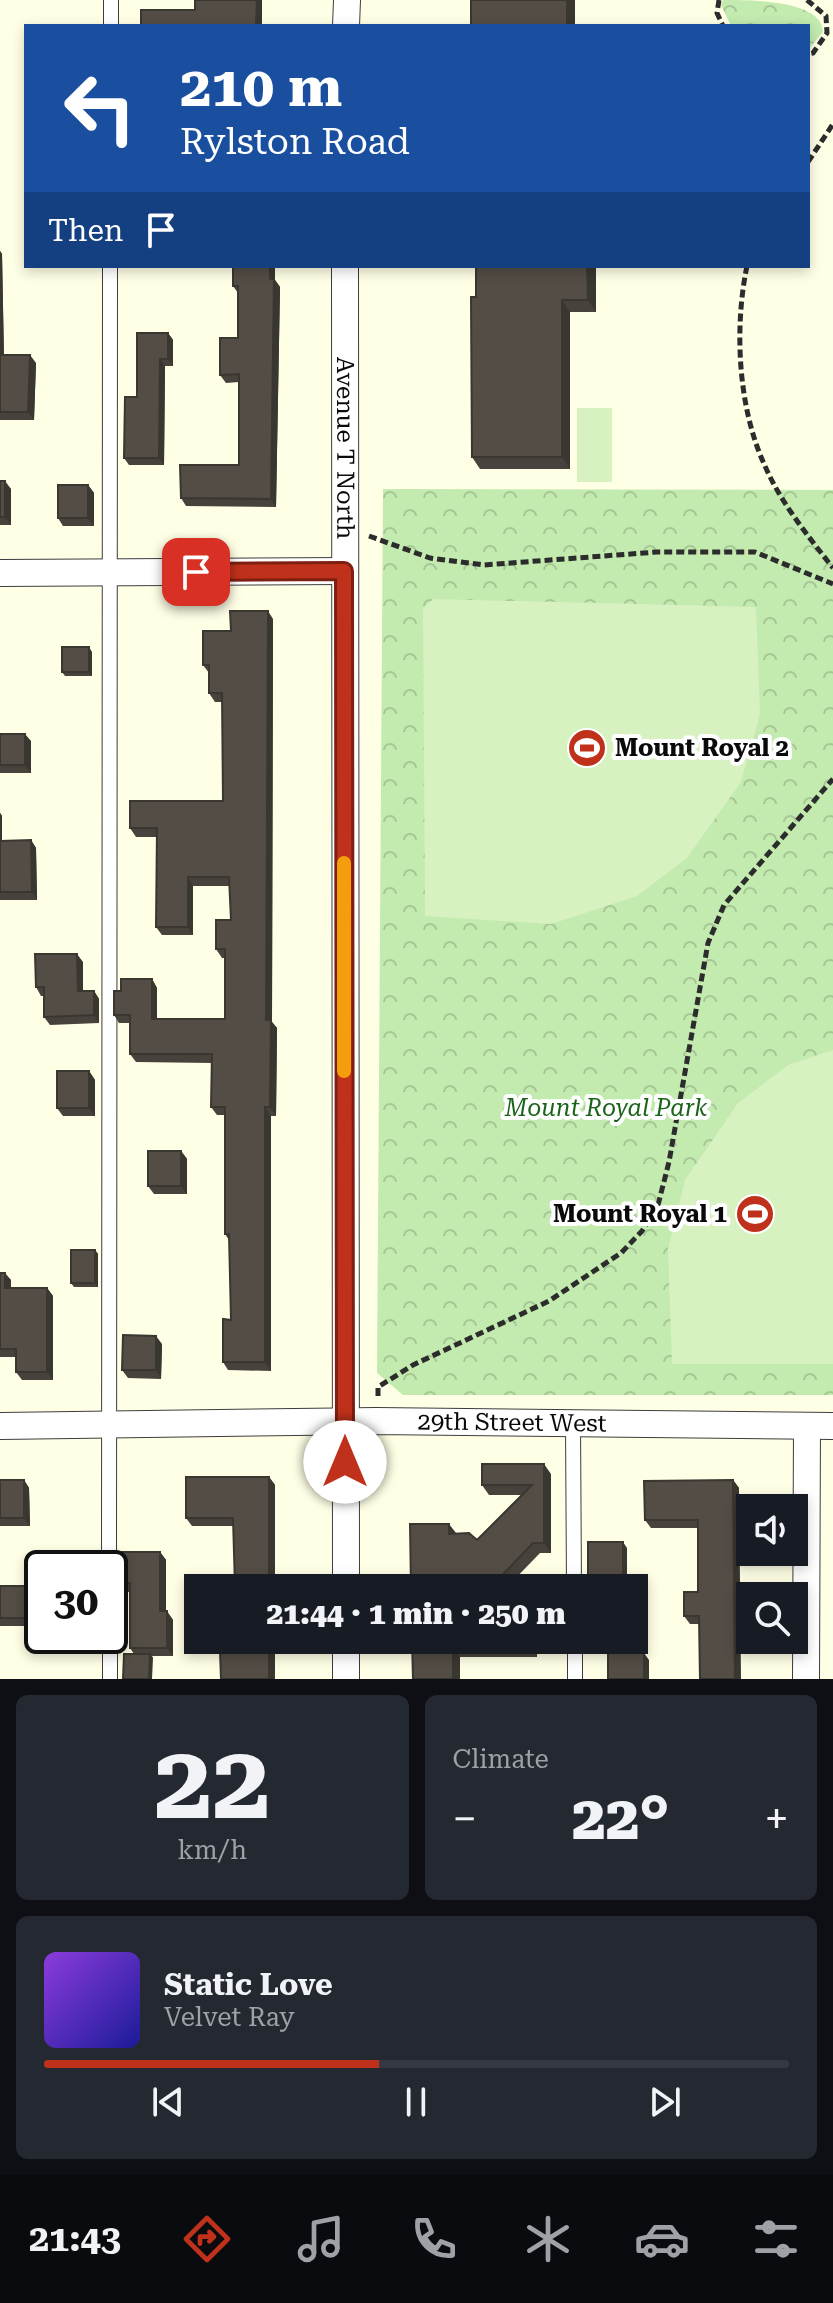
<!DOCTYPE html>
<html lang="en">
<head>
<meta charset="utf-8">
<style>
  body { margin:0; font-family:"Roboto Serif",serif; background:#242831; color:#f1f3f6; height:100vh; display:flex; flex-direction:column; font-size:30px; white-space:nowrap }
  * { box-sizing:border-box; margin:0 }
  p { font-size:26px; color:#9ea1a6 }
  .icon { flex:none; width:44px; height:44px; fill:none; stroke:currentColor; stroke-width:2; stroke-linecap:round; stroke-linejoin:round }
  .map { position:relative; height:1679px; overflow:hidden }
  .side { display:flex; flex-direction:column; gap:16px; padding:16px; background:#0d0f14; flex:1 }
  .side>* { flex:none }
  .hud { position:absolute; left:24px; top:24px; width:786px; height:244px; border-radius:0px; box-shadow:0 4px 12px #0003; background:#1a4fa0; color:#fff; overflow:hidden }
  .controls { position:absolute; left:736px; top:1494px; display:grid; gap:16px }
  .controls a { display:grid; place-items:center; width:72px; height:72px; border-radius:0px; background:#171b24; box-shadow:0 4px 12px #0003; font-size:40px }
  .speed { position:absolute; left:24px; top:1550px; display:flex; gap:16px; font-size:40px; font-weight:700; text-align:center }
  .speed>* { display:grid; place-content:center; width:104px; height:104px; border-radius:50%; background:#171b24; box-shadow:0 4px 12px #0003; line-height:1 }
  .speed .limit { border:4px solid #111; border-radius:12px; background:#fff; color:#111 }
  .pin { position:absolute; display:grid; place-items:center; width:68px; height:68px; color:#fff; margin:-34px; border-radius:16px; box-shadow:0 4px 12px #0006 }
  .me { position:absolute; width:88px; margin:-44px; rotate:0deg; stroke-linejoin:round; filter:drop-shadow(0 0 6px #0008) }
  .turn { display:flex; align-items:center; gap:28px; height:168px; padding:0 24px; font-size:36px }
  .turn .icon { width:104px; height:104px; stroke-width:2.5 }
  .turn b { display:block; font-size:56px; line-height:68px }
  .then { display:flex; align-items:center; height:76px; padding:0 24px; background:#0003; gap:16px; font-size:30px }
  .big { font-size:60px; font-weight:800; line-height:1.1 }
  .side .widget { flex:1; display:flex; flex-direction:column; justify-content:center; gap:12px; min-width:0; padding:0 28px; border-radius:12px; background:#242831 }
  .side .dial { align-items:center; gap:0 }
  .dial b { font-size:104px; line-height:1 }
  .song { display:flex; align-items:center; gap:24px }
  .cover { width:96px; height:96px; border-radius:12px; background:linear-gradient(135deg,hsl(270 70% 55%),hsl(240 70% 35%)) }
  .played { height:8px; border-radius:4px; background:linear-gradient(90deg,#c0311b 45%,#363941 45%) }
  .keys { display:flex; justify-content:space-around; direction:ltr }
  .heat { display:flex; justify-content:space-between; align-items:center; font-size:44px; direction:ltr }
  .side .tiles { flex:1; display:grid; gap:16px; grid-template-columns:1fr 1fr }
  .widget:last-child { grid-column:span 2 }
  .trip { position:absolute; left:184px; top:1574px; width:464px; height:80px; border-radius:0px; background:#171b24; box-shadow:0 4px 12px #0003; font-weight:800; line-height:80px; text-align:center }
  .tab-bar { display:flex; height:128px; justify-content:space-around; align-items:center; background:#090b0e; color:#9ea1a6 }
  .tab-bar .icon { width:56px; height:56px }
  .tab-bar .active { color:#c0311b }
  .tab-bar b { font-size:36px; color:#f1f3f6 }
  .map>svg:first-child { display:block }
  .park { fill:url(#park-crowns) }
  .pitch { fill:#d8f1c1 }
  .lines { fill:none; stroke-linecap:round; stroke-linejoin:round }
  .lane-casing { stroke:#3d3d3d; stroke-width:16 }
  .street-casing { stroke:#3d3d3d; stroke-width:28 }
  .path { stroke:#2c2c2c; stroke-width:5; stroke-dasharray:8 4; stroke-linecap:butt }
  .lane { stroke:#fff; stroke-width:14 }
  .street { stroke:#fff; stroke-width:26 }
  .wall { fill:#47423b }
  .shaded-wall { fill:#3a3630 }
  .building { fill:#534d45; stroke:#3a3630; stroke-width:2 }
  .route-casing { stroke:#7d2012; stroke-width:20 }
  .route { stroke:#c0311b; stroke-width:14 }
  .slow { stroke:#f59e0b; stroke-width:14 }
  .labels { text-anchor:middle; dominant-baseline:central; stroke-width:8; stroke-linejoin:round; paint-order:stroke }
  .street-label { font-size:24px; fill:#0a0a0a; stroke:#fff }
  .poi-label { font-size:24px; font-weight:bold; fill:#0a0a0a; stroke:#fff; text-anchor:start }
  .park-label { font-size:24px; font-style:italic; fill:#1a6318; stroke:#fff }
</style>
</head>
<body>
<div class="map">
<svg width="833" height="1679" viewBox="0 0 833 1679">
  <defs>
    <pattern id="park-crowns" width="20" height="18" patternUnits="userSpaceOnUse" patternTransform="scale(2)"><rect width="20" height="18" fill="#c3eaaf"/><path d="M2 6a3 3 0 1 1 6 0M12 15a3 3 0 1 1 6 0" fill="none" stroke="#a6c795"/></pattern>
  </defs>
  <rect width="100%" height="100%" fill="#ffffe6"/>
  <path class="park" d="M723 0C752 0 823 0 823 32L808 50V26H731L721 5Z
    M383 489 833 490V1395H403L377 1373Z"/>
  <path class="pitch" d="M577 408H612V482H577Z
    M433 599 756 607 760 714 741 782 687 858 637 896 551 924 425 916 423 609Z
    M833 1050V1364H672L668 1249 685 1180 738 1103 788 1065Z"/>
  <g class="lines">
    <defs>
      <path id="lane" d="M111 26V0
        M573 1423 574 1588
        M109 1568 110 266
        M110 1636V1679
        M575 1640V1679"/>
      <g id="street">
        <path d="M346 26 347 0"/>
        <path id="s1" d="M345 266 346 1588"/>
        <path d="M0 573 344 571"/>
        <path id="s2" d="M0 1426 376 1421 833 1426"/>
        <path d="M346 1640V1679"/>
        <path d="M806 1679 807 1426"/>
      </g>
    </defs>
    <use href="#lane" class="lane-casing"/>
    <use href="#street" class="street-casing"/>
    <path class="path" d="M719 0 717 13 723 26
      M807 0 826 16 827 33 813 53 808 54
      M808 162 833 124
      M747 266C734 328 738 408 765 466 781 503 808 536 833 568
      M369 536 430 558 484 565 657 552H755L833 584
      M378 1396V1387L413 1365 549 1301 621 1253 642 1231 658 1205 669 1162 708 943 724 905 833 779"/>
    <use href="#lane" class="lane"/>
    <use href="#street" class="street"/>
  </g>
  <path class="wall" d="M0 251 2 254 4 355 36 363 34 420H0Z
    M233 266H275V280L280 287 276 507 186 506 181 498 239 465V382L226 383 220 375 238 338V293L233 286Z
    M596 266V312H570V469H480L472 457 476 297Z
    M168 333 173 340V366H165L164 465H129L124 458Z
    M0 481 11 489V525H0Z
    M88 485 94 493V526H63L58 518Z
    M273 619 272 1022 277 1028 276 1116H271V1371L228 1370 223 1362 231 1320 229 1240 225 1234V1115H217L211 1107 212 1063 136 1062 130 1054V1023H119L114 1015 121 991 152 979 157 988V1019H225V958H222L216 949 231 920 229 886H193V935H162L156 927 157 837H136L130 828 223 801 222 702H215L209 693V673L203 665 231 631Z
    M92 652V676H65L62 672Z
    M0 734 31 741V773H0Z
    M0 813 2 816V841L31 840 36 848 37 900H0Z
    M83 962V991H94L99 999V1023L50 1025 44 1017V996H41L36 987Z
    M89 1071 95 1080V1116H63L57 1108Z
    M181 1151 187 1159V1194H154L148 1186Z
    M95 1250 98 1254V1287H74L71 1283Z
    M0 1273 11 1280V1288H47L53 1296V1380H22L16 1372V1357H0Z
    M162 1344 161 1379 128 1378 122 1370Z
    M551 1474V1553H540L506 1588H411L477 1540 522 1495H489L482 1485Z
    M269 1477 275 1485V1588H227L235 1587 233 1526H192L186 1518Z
    M0 1480H24L29 1488 30 1526H0Z
    M733 1480 739 1488 699 1624H690L684 1616 698 1592V1528H651L645 1520Z
    M627 1548V1588H592L588 1582Z
    M160 1552 166 1560V1611L173 1620V1656H152L153 1658 134 1654 130 1648V1592H127L122 1583Z
    M0 1586H40L42 1590V1626H0Z
    M412 1640H537V1657H460Z"/>
  <path class="shaded-wall" d="M257 0H262V26H256Z
    M567 0H575V26H567Z
    M0 251 2 254 4 363 0 357Z
    M270 266H275V280L280 287 276 507 271 499Z
    M587 266H596V312L588 300Z
    M562 300 570 312V469L562 457Z
    M168 333 173 340V366L168 359Z
    M30 355 36 363 34 420 28 412Z
    M160 359 165 366 164 465 159 458Z
    M5 481 11 489V525L5 517Z
    M88 485 94 493V526L88 518Z
    M268 611 273 619 272 1022 277 1028 276 1116 270 1107 266 1020Z
    M89 647 92 652V676L89 672Z
    M25 734 31 741V773L25 765Z
    M0 813 2 816V848L0 846Z
    M31 840 36 848 37 900 32 892Z
    M188 877 193 886V935L188 927Z
    M77 954 83 962V999L78 991Z
    M152 979 157 988V1027L152 1019Z
    M94 991 99 999V1023L94 1015Z
    M89 1071 95 1080V1116L89 1108Z
    M265 1107 271 1116V1371L265 1362Z
    M181 1151 187 1159V1194L181 1186Z
    M95 1250 98 1254V1287L95 1283Z
    M5 1273 11 1280V1296L5 1288Z
    M47 1288 53 1296V1380L47 1372Z
    M156 1336 162 1344 161 1379 156 1370Z
    M544 1464 551 1474V1553L544 1543Z
    M269 1477 275 1485V1588H269Z
    M24 1480 29 1488 30 1526 24 1518Z
    M733 1480 739 1488 741 1679H735Z
    M449 1524 456 1533 449 1534Z
    M623 1542 627 1548V1588H623Z
    M160 1552 166 1560V1620L160 1611Z
    M40 1586 42 1590V1621L40 1618Z
    M634 1597V1660L630 1653V1640H634Z
    M167 1611 173 1620V1656L167 1648Z
    M269 1640H275V1679H269Z
    M530 1640H537V1657L530 1647Z
    M453 1647 460 1657V1679H453Z
    M644 1653 649 1660V1679H644Z
    M150 1654 153 1658 152 1679H149Z"/>
  <path class="building" d="M195 0H257L256 26H141V10H195Z
    M471 0H567V26H471Z
    M233 266H270V279H274L271 499 181 498 180 465H239V374L220 375V338H238V286H233Z
    M476 266H587L588 300H562V457H472L471 297H476Z
    M137 333H168V359H160L159 458H124L125 397H137Z
    M0 355H30L28 412H0Z
    M0 481H5V517H0Z
    M58 485H88V518H58Z
    M230 611H268L266 1020H271L270 1107H265V1362H223V1319L231 1320 229 1234H225V1107H211L212 1054H130V1015H114V991H121V979H152V1019H225V949H216V920H231L229 877H188V927H156L157 828H130V801H223L222 693H209V665H203V631H231Z
    M62 647H89V672H62Z
    M0 734H25V765H0Z
    M31 840 32 892H0V841Z
    M35 954H77L78 991H94V1015L44 1017V987H36Z
    M57 1071H89V1108H57Z
    M148 1151H181V1186H148Z
    M71 1250H95V1283H71Z
    M0 1273H5V1288H47V1372H16V1349H0Z
    M123 1335 156 1336V1370H122Z
    M482 1464H544V1543H533L490 1588H411L410 1524H449V1534L469 1533 477 1540 532 1485H482Z
    M186 1477H269V1588H227L235 1587 233 1518H186Z
    M0 1480H24V1518H0Z
    M733 1480 735 1679H700L699 1616H684V1592H698V1520H645L644 1481Z
    M588 1542H623V1588H597V1582H588Z
    M122 1552H160V1611H167V1648H130V1583H122Z
    M0 1586H40V1618H0Z
    M232 1640H269V1679H221L220 1651H232Z
    M412 1640H530V1647H453V1679H413Z
    M608 1640H630V1653H644V1679H608Z
    M124 1654H150L149 1679H123Z"/>
  <g class="lines">
    <defs>
      <path id="route" d="M196 572 344 571 345 1462"/>
    </defs>
    <use href="#route" class="route-casing"/>
    <use href="#route" class="route"/>
    <path class="slow" d="M344 863V1071"/>
  </g>
  <defs>
    <symbol id="stadium-disc" viewBox="-11 -11 22 22"><circle r="9.5" fill="#c0311b" stroke="#fff"/><path d="M0-5a6.5 5 0 1 0 0 10a6.5 5 0 1 0 0-10ZM-3.5-1.8h7v3.6h-7Z" fill="#fff"/></symbol>
  </defs>
  <g fill-rule="evenodd">
    <use href="#stadium-disc" x="565" y="726" width="44" height="44"/>
    <use href="#stadium-disc" x="733" y="1192" width="44" height="44"/>
  </g>
  <g class="labels">
    <g class="street-label">
      <text stroke="none"><textPath href="#s1" startOffset="182">Avenue T North</textPath></text>
      <text stroke="none"><textPath href="#s2" startOffset="512">29th Street West</textPath></text>
    </g>
    <g class="poi-label">
      <text x="615" y="748">Mount Royal 2</text>
      <text x="727" y="1214" text-anchor="end">Mount Royal 1</text>
    </g>
    <g class="park-label">
      <text x="606" y="1108">Mount Royal Park</text>
    </g>
  </g>
</svg>
<div class="controls">
<a><svg class="icon" aria-label="sound" viewBox="0 0 24 24"><path d="M4 9h4l5-4v14l-5-4H4zM17 9q2 3 0 6"/></svg></a>
<a><svg class="icon" aria-label="search" viewBox="0 0 24 24"><circle cx="10" cy="10" r="6"/><path d="M15 15l6 6"/></svg></a>
</div>
<div class="speed"><div class="limit">30</div></div>
<div class="pin" style="left:196px;top:572px;background:#d93025"><svg class="icon" aria-label="arrive" viewBox="0 0 24 24"><path d="M6 21V4h12l-3 4 3 4H6"/></svg></div>
<svg class="me" style="left:345px;top:1462px" viewBox="-20 -20 40 40"><circle r="19" fill="#fff"/><path d="M0-13L10 11 0 6-10 11z" fill="#c0311b"/></svg>
<div class="trip">21:44 · 1 min · 250 m</div>
<div class="hud">
<div class="turn"><svg class="icon" aria-label="left" viewBox="0 0 24 24"><path d="M17 20v-9H6M10 6l-5 5 5 5"/></svg><div><b>210 m</b>Rylston Road</div></div>
<div class="then">Then<svg class="icon" aria-label="arrive" viewBox="0 0 24 24"><path d="M6 21V4h12l-3 4 3 4H6"/></svg></div>
</div>
</div>
<section class="side">
<div class="tiles">
<div class="widget dial"><b>22</b><p>km/h</p></div>
<div class="widget"><p>Climate</p>
<div class="heat"><a>−</a><b class="big">22°</b><a>+</a></div>
</div>
<div class="widget">
<div class="song"><i class="cover"></i><div><b>Static Love</b><p>Velvet Ray</p></div></div>
<div class="played"></div>
<div class="keys"><svg class="icon" aria-label="previous" viewBox="0 0 24 24"><path d="M18 5L8 12l10 7zM5 5v14"/></svg><svg class="icon" aria-label="pause" viewBox="0 0 24 24"><path d="M8 5v14M16 5v14"/></svg><svg class="icon" aria-label="next" viewBox="0 0 24 24"><path d="M6 5l10 7-10 7zM19 5v14"/></svg></div>
</div>
</div>
</section>
<nav class="tab-bar">
<b>21:43</b>
<svg class="icon active" aria-label="directions" viewBox="0 0 24 24"><path d="M12 3l9 9-9 9-9-9zM9 14v-3h6M13 9l2 2-2 2"/></svg>
<svg class="icon" aria-label="music" viewBox="0 0 24 24"><path d="M9 18V5l10-2v13"/><circle cx="6" cy="18" r="3"/><circle cx="16" cy="16" r="3"/></svg>
<svg class="icon" aria-label="phone" viewBox="0 0 24 24"><path d="M5 4h4l2 5-3 2q2 4 5 5l2-3 5 2v4C11 20 4 13 5 4z"/></svg>
<svg class="icon" aria-label="climate" viewBox="0 0 24 24"><path d="M12 3v18M4 7l16 10M4 17L20 7"/></svg>
<svg class="icon" aria-label="car" viewBox="0 0 24 24"><path d="M5 17H2v-5l4-1 3-4h7l3 4 3 1v5h-3M9 17h6M6 11h13"/><circle cx="7" cy="17" r="2"/><circle cx="17" cy="17" r="2"/></svg>
<svg class="icon" aria-label="filters" viewBox="0 0 24 24"><path d="M4 7h16M4 17h16"/><circle cx="9" cy="7" r="2"/><circle cx="15" cy="17" r="2"/></svg>
</nav>
</body>
</html>
